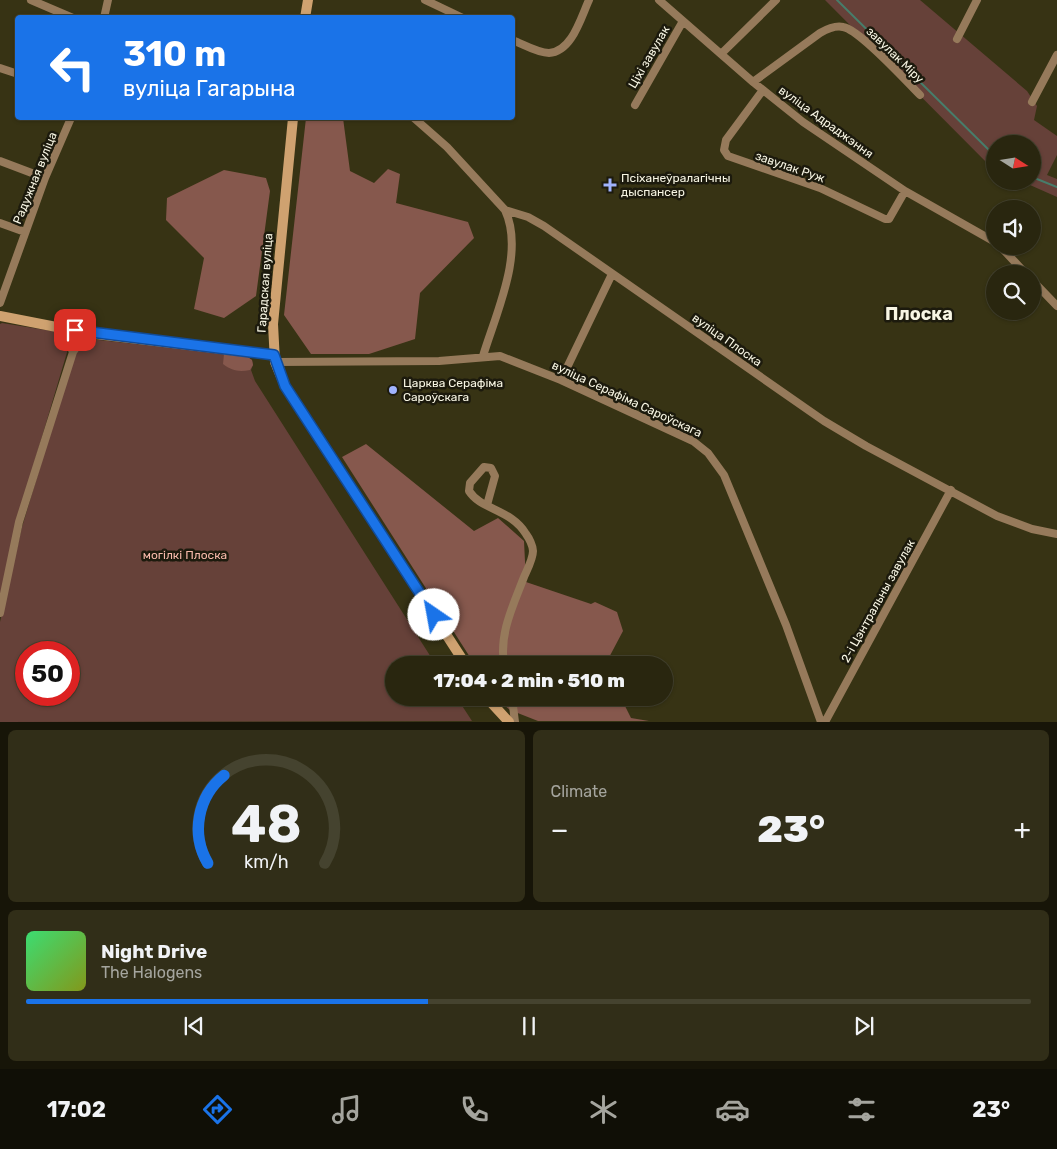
<!DOCTYPE html>
<html lang="en">
<head>
<meta charset="utf-8">
<style>
  body { margin:0; font-family:Rubik,sans-serif; background:#312e18; color:#f1f3f6; height:100vh; display:flex; flex-direction:column; font-size:19px; white-space:nowrap }
  * { box-sizing:border-box; margin:0 }
  p { font-size:16px; color:#a5a59e }
  .icon { flex:none; width:28px; height:28px; fill:none; stroke:currentColor; stroke-width:2; stroke-linecap:round; stroke-linejoin:round }
  .map { position:relative; height:722px; overflow:hidden }
  .side { display:flex; flex-direction:column; gap:8px; padding:8px; background:#171508; flex:1 }
  .side>* { flex:none }
  .top-card { position:absolute; left:15px; top:15px; width:500px; height:105px; border-radius:5px; box-shadow:0 1px 4px #0004,0 0 0 1px #45432f; background:#1a73e8; color:#fff; overflow:hidden }
  .needle { width:32px; rotate:102deg }
  .controls { position:absolute; left:986px; top:135px; display:grid; gap:10px }
  .controls a { display:grid; place-items:center; width:55px; height:55px; border-radius:50%; background:#29260f; box-shadow:0 1px 4px #0004,0 0 0 1px #45432f; font-size:25px }
  .speed { position:absolute; left:15px; top:641px; display:flex; gap:10px; font-size:25px; font-weight:700; text-align:center }
  .speed>* { display:grid; place-content:center; width:65px; height:65px; border-radius:50%; background:#29260f; box-shadow:0 1px 4px #0004,0 0 0 1px #45432f; line-height:1 }
  .speed .limit { border:8px solid #d22; background:#fff; color:#111 }
  .pin { position:absolute; display:grid; place-items:center; width:42px; height:42px; color:#fff; margin:-21px; border-radius:10px; box-shadow:0 2px 8px #0006 }
  .me { position:absolute; width:55px; margin:-28px; rotate:327deg; stroke-linejoin:round; filter:drop-shadow(0 0 4px #0008) }
  .turn { display:flex; align-items:center; gap:18px; height:105px; padding:0 25px; font-size:22px }
  .turn .icon { width:65px; height:65px; stroke-width:2.5 }
  .turn b { display:block; font-size:35px; line-height:42px }
  .big { font-size:38px; font-weight:800; line-height:1.1 }
  .side .tile { flex:1; display:flex; flex-direction:column; justify-content:center; gap:8px; min-width:0; padding:0 18px; border-radius:8px; background:#312e18 }
  .side .dial { align-items:center; gap:0 }
  .dial svg { height:130px; overflow:visible; fill:none; stroke:#45432f; stroke-width:7; stroke-linecap:round; text-anchor:middle }
  .dial text { fill:#f1f3f6; stroke:none }
  .song { display:flex; align-items:center; gap:15px }
  .cover { width:60px; height:60px; border-radius:8px; background:linear-gradient(135deg,hsl(140 70% 55%),hsl(70 70% 35%)) }
  .played { height:5px; border-radius:2px; background:linear-gradient(90deg,#1a73e8 40%,#45432f 40%) }
  .keys { display:flex; justify-content:space-around; direction:ltr }
  .heat { display:flex; justify-content:space-between; align-items:center; font-size:28px; direction:ltr }
  .side .tiles { flex:1; display:grid; gap:8px; grid-template-columns:1fr 1fr }
  .tile:last-child { grid-column:span 2 }
  .trip { position:absolute; left:385px; top:656px; width:288px; height:50px; border-radius:25px; background:#29260f; box-shadow:0 1px 4px #0004,0 0 0 1px #45432f; font-weight:800; line-height:50px; text-align:center }
  .dock { display:flex; height:80px; justify-content:space-around; align-items:center; background:#100f06; color:#a5a59e }
  .dock .icon { width:35px; height:35px }
  .dock .active { color:#1a73e8 }
  .dock b { font-size:22px; color:#f1f3f6 }
  .map>svg:first-child { display:block }
  .green { fill:#664139; fill-rule:evenodd }
  .forest { fill:#86584d }
  .lines { fill:none; stroke-linecap:round; stroke-linejoin:round }
  .stream { stroke:#477d6b; stroke-width:2 }
  .street { stroke:#967a5b; stroke-width:8 }
  .secondary { stroke:#cfa270; stroke-width:10 }
  .route-casing { stroke:#114b97; stroke-width:12 }
  .route { stroke:#1a73e8; stroke-width:9 }
  .poi-dot { fill:#a0b3fd; stroke:#1c1a0d; stroke-width:2 }
  .labels { text-anchor:middle; dominant-baseline:central; stroke-width:5; stroke-linejoin:round; paint-order:stroke }
  .street-label { font-size:12px; fill:#f8f6e4; stroke:#1c1a0d }
  .poi-label { font-size:12px; fill:#f8f6e4; stroke:#1c1a0d; text-anchor:start }
  .park-label { font-size:12px; fill:#f7b9aa; stroke:#1c1a0d }
  .district-label { font-size:18px; font-weight:bold; fill:#f8f6e4; stroke:#1c1a0d }
</style>
</head>
<body>
<div class="map">
<svg width="1057" height="722" viewBox="0 0 1057 722">
  <rect width="100%" height="100%" fill="#373314"/>
  <path class="green" d="M825 0H920L1027 91 1037 106 1034 120 1057 136V155L1047 175 1057 179V197L1021 181H1032V144H995V168L990 166Z
    M2 323 58 332 64 338 68 349 17 521 0 604V324Z
    M90 339 246 356 252 360 253 365 251 370 255 381 436 665H394V698H457L472 721 0 722V622L22 527 74 355 83 343ZM26 652H69V695H26Z"/>
  <path class="forest" d="M306 118H343L350 171 374 183 388 169 400 174 396 203 468 222 474 238 420 293 415 339 369 354H311L284 315Z
    M224 170 266 178 270 191 256 296 224 318 194 309 204 258 166 220 167 198Z
    M224 354 246 356 252 360 253 365 250 370C239 372 232 371 223 364Z
    M366 444 474 531 498 518 524 541 526 582 591 604 595 602 617 612 623 631 605 665H475L342 457Z
    M496 698H621L631 718 649 721H538L510 710Z"/>
  <g class="lines">
    <path class="stream" d="M837 0 995 156
      M1032 177 1057 187"/>
    <path class="street" d="M31 0 73 18
      M425 0 463 18
      M659 0 753 82 803 122 905 191 995 242
      M104 18 108 0
      M957 39 977 0
      M512 40C523 44 537 53 549 53 572 52 581 17 589 0
      M721 54 776 0
      M0 68 18 74
      M753 82 820 33C827 29 835 25 843 27 860 30 905 80 920 95
      M763 90 726 140 724 150 728 156 820 188 885 219H889L905 191
      M1032 102 1057 55
      M635 105 683 21
      M414 118 447 147 505 210 528 217 544 226 824 421 866 446 997 516 1032 529 1057 534
      M0 161 45 178
      M0 223 25 232
      M1000 246 1026 274
      M1032 280 1057 306
      M0 303 45 178 71 118
      M62 328 73 352
      M483 356C496 313 525 253 505 210
      M275 362 439 361 500 356 561 380 693 441 708 453 724 475 786 625 821 722
      M561 380 612 274
      M487 505 495 476 491 468 484 467 470 483 469 491C481 510 511 509 526 534 529 538 533 546 533 551 533 559 527 570 524 577 513 606 499 633 504 665
      M0 613 19 522 73 352 87 333
      M512 698 515 722
      M825 722 951 490"/>
    <path class="secondary" d="M305 18 308 0
      M293 118 273 324 275 362 285 386 466 665
      M0 316 87 333 274 355
      M487 698 509 722"/>
  </g>
  <g class="lines">
    <defs>
      <path id="route" d="M75 330 274 355 285 386 434 615"/>
    </defs>
    <use href="#route" class="route-casing"/>
    <use href="#route" class="route"/>
  </g>
  <g class="poi-dot">
    <path d="M607.5 177.5h5v5h5v5h-5v5h-5v-5h-5v-5h5z"/>
    <circle cx="393" cy="390" r="5"/>
  </g>
  <g class="labels">
    <g class="street-label">
      <text transform="translate(895 55) rotate(44)">завулак Міру</text>
      <text transform="translate(649 57) rotate(-60)">Ціхі завулак</text>
      <text transform="translate(826 122) rotate(36)">вуліца Адраджэння</text>
      <text transform="translate(790 167) rotate(19)">завулак Руж</text>
      <text transform="translate(35 178) rotate(-68)">Радужная вуліца</text>
      <text transform="translate(265 283) rotate(-86)">Гарадская вуліца</text>
      <text transform="translate(727 340) rotate(35)">вуліца Плоска</text>
      <text transform="translate(627 399) rotate(25)">вуліца Серафіма Сароўскага</text>
      <text transform="translate(878 601) rotate(-61)">2-і Цэнтральны завулак</text>
    </g>
    <g class="poi-label">
      <text x="621" y="178">Псіханеўралагічны<tspan x="621" dy="14">дыспансер</tspan></text>
      <text x="403" y="383">Царква Серафіма<tspan x="403" dy="14">Сароўскага</tspan></text>
    </g>
    <g class="park-label">
      <text x="185" y="555">могілкі Плоска</text>
    </g>
    <g class="district-label">
      <text x="919" y="314">Плоска</text>
    </g>
  </g>
</svg>
<div class="controls">
<a><svg class="needle" viewBox="-14 -14 28 28"><path d="M0-13l5 13h-10z" fill="#e53935"/><path d="M0 13l5-13h-10z" fill="#a5a59e"/></svg></a>
<a><svg class="icon" aria-label="sound" viewBox="0 0 24 24"><path d="M4 9h4l5-4v14l-5-4H4zM17 9q2 3 0 6"/></svg></a>
<a><svg class="icon" aria-label="search" viewBox="0 0 24 24"><circle cx="10" cy="10" r="6"/><path d="M15 15l6 6"/></svg></a>
</div>
<div class="speed"><div class="limit">50</div></div>
<div class="pin" style="left:75px;top:330px;background:#d93025"><svg class="icon" aria-label="arrive" viewBox="0 0 24 24"><path d="M6 21V4h12l-3 4 3 4H6"/></svg></div>
<svg class="me" style="left:434px;top:615px" viewBox="-20 -20 40 40"><circle r="19" fill="#fff"/><path d="M0-13L10 11 0 6-10 11z" fill="#1a73e8"/></svg>
<div class="trip">17:04 · 2 min · 510 m</div>
<div class="top-card">
<div class="turn"><svg class="icon" aria-label="left" viewBox="0 0 24 24"><path d="M17 20v-9H6M10 6l-5 5 5 5"/></svg><div><b>310 m</b>вуліца Гагарына</div></div>
</div>
</div>
<section class="side">
<div class="tiles">
<div class="tile dial"><svg viewBox="0 0 100 80">
<path d="M14 69A42 42 0 1 1 86 69"/>
<path d="M14 69A42 42 0 0 1 24 15" stroke="#1a73e8"/>
<text x="50" y="56" font-size="32" font-weight="700">48</text>
<text x="50" y="72" font-size="11">km/h</text>
</svg></div>
<div class="tile"><p>Climate</p>
<div class="heat"><a>−</a><b class="big">23°</b><a>+</a></div>
</div>
<div class="tile">
<div class="song"><i class="cover"></i><div><b>Night Drive</b><p>The Halogens</p></div></div>
<div class="played"></div>
<div class="keys"><svg class="icon" aria-label="previous" viewBox="0 0 24 24"><path d="M18 5L8 12l10 7zM5 5v14"/></svg><svg class="icon" aria-label="pause" viewBox="0 0 24 24"><path d="M8 5v14M16 5v14"/></svg><svg class="icon" aria-label="next" viewBox="0 0 24 24"><path d="M6 5l10 7-10 7zM19 5v14"/></svg></div>
</div>
</div>
</section>
<nav class="dock">
<b>17:02</b>
<svg class="icon active" aria-label="directions" viewBox="0 0 24 24"><path d="M12 3l9 9-9 9-9-9zM9 14v-3h6M13 9l2 2-2 2"/></svg>
<svg class="icon" aria-label="music" viewBox="0 0 24 24"><path d="M9 18V5l10-2v13"/><circle cx="6" cy="18" r="3"/><circle cx="16" cy="16" r="3"/></svg>
<svg class="icon" aria-label="phone" viewBox="0 0 24 24"><path d="M5 4h4l2 5-3 2q2 4 5 5l2-3 5 2v4C11 20 4 13 5 4z"/></svg>
<svg class="icon" aria-label="climate" viewBox="0 0 24 24"><path d="M12 3v18M4 7l16 10M4 17L20 7"/></svg>
<svg class="icon" aria-label="car" viewBox="0 0 24 24"><path d="M5 17H2v-5l4-1 3-4h7l3 4 3 1v5h-3M9 17h6M6 11h13"/><circle cx="7" cy="17" r="2"/><circle cx="17" cy="17" r="2"/></svg>
<svg class="icon" aria-label="filters" viewBox="0 0 24 24"><path d="M4 7h16M4 17h16"/><circle cx="9" cy="7" r="2"/><circle cx="15" cy="17" r="2"/></svg>
<b>23°</b>
</nav>
</body>
</html>
